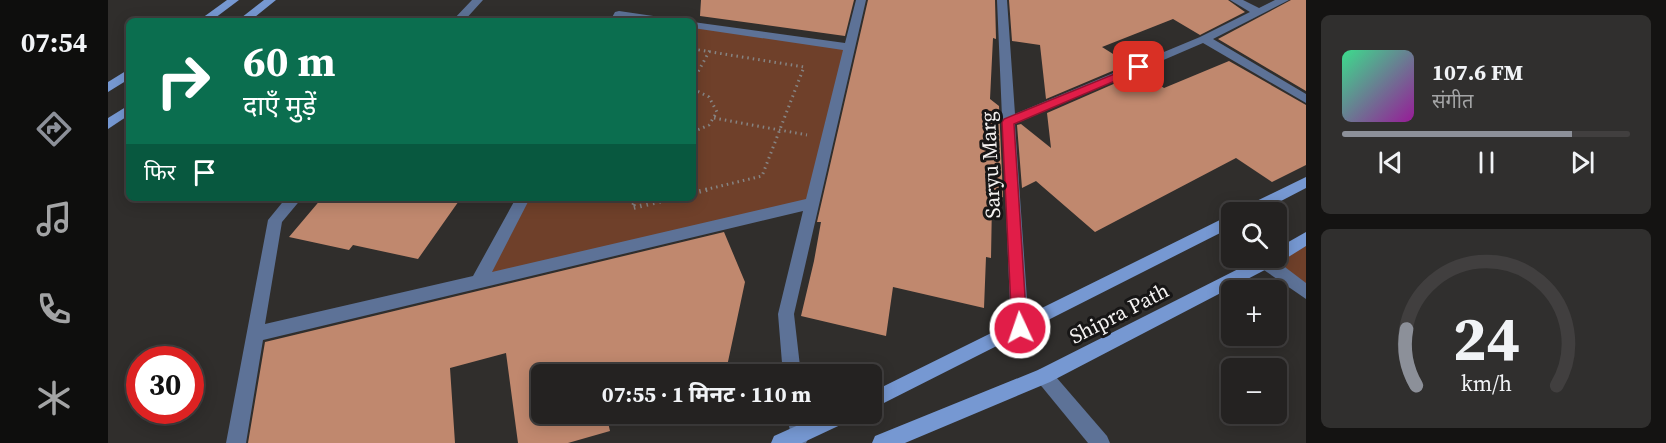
<!DOCTYPE html>
<html lang="hi">
<head>
<meta charset="utf-8">
<style>
  body { margin:0; font-family:"Source Serif 4","Noto Sans Devanagari",serif; background:#302f2e; color:#f1f3f6; height:100vh; display:flex; flex-direction:column; font-size:22px; white-space:nowrap }
  * { box-sizing:border-box; margin:0 }
  p { font-size:20px; color:#a3a4a5 }
  .icon { flex:none; width:33px; height:33px; fill:none; stroke:currentColor; stroke-width:2; stroke-linecap:round; stroke-linejoin:round }
  .map { position:relative; flex:1; overflow:hidden }
  .side { display:flex; flex-direction:column; gap:15px; padding:15px; background:#141312; width:360px }
  .side>* { flex:none }
  .hud { position:absolute; left:18px; top:18px; width:570px; height:183px; border-radius:9px; box-shadow:0 3px 15px #0003,0 0 0 2px #413f3f; background:#0b6e4f; color:#fff; overflow:hidden }
  .controls { position:absolute; left:1113px; top:202px; display:grid; gap:12px }
  .controls a { display:grid; place-items:center; width:66px; height:66px; border-radius:9px; background:#242221; box-shadow:0 3px 15px #0003,0 0 0 2px #413f3f; font-size:30px }
  .speed { position:absolute; left:18px; top:346px; display:flex; gap:12px; font-size:30px; font-weight:700; text-align:center }
  .speed>* { display:grid; place-content:center; width:78px; height:78px; border-radius:50%; background:#242221; box-shadow:0 3px 15px #0003,0 0 0 2px #413f3f; line-height:1 }
  .speed .limit { border:9px solid #d22; background:#fff; color:#111 }
  .pin { position:absolute; display:grid; place-items:center; width:51px; height:51px; color:#fff; margin:-26px; border-radius:12px; box-shadow:0 3px 9px #0006 }
  .me { position:absolute; width:66px; margin:-33px; rotate:357deg; stroke-linejoin:round; filter:drop-shadow(0 0 4px #0008) }
  .turn { display:flex; align-items:center; gap:21px; height:126px; padding:0 18px; font-size:27px }
  .turn .icon { width:78px; height:78px; stroke-width:2.5 }
  .turn b { display:block; font-size:42px; line-height:51px }
  .then { display:flex; align-items:center; height:57px; padding:0 18px; background:#0003; gap:12px; font-size:22px }
  .side .card { flex:1; display:flex; flex-direction:column; justify-content:center; gap:9px; min-width:0; padding:0 21px; border-radius:9px; background:#302f2e }
  .side .dial { align-items:center; gap:0 }
  .dial svg { height:156px; overflow:visible; fill:none; stroke:#413f3f; stroke-width:7; stroke-linecap:round; text-anchor:middle }
  .dial text { fill:#f1f3f6; stroke:none }
  .song { display:flex; align-items:center; gap:18px }
  .cover { width:72px; height:72px; border-radius:9px; background:linear-gradient(135deg,hsl(150 70% 55%),hsl(300 70% 35%)) }
  .played { height:6px; border-radius:3px; background:linear-gradient(90deg,#8c9099 80%,#413f3f 80%) }
  .keys { display:flex; justify-content:space-around; direction:ltr }
  .trip { position:absolute; left:423px; top:364px; width:351px; height:60px; border-radius:9px; background:#242221; box-shadow:0 3px 15px #0003,0 0 0 2px #413f3f; font-weight:700; line-height:60px; text-align:center }
  main { display:flex; flex:1; min-height:0 }
  .tab-bar { display:flex; flex-direction:column; width:108px; justify-content:space-around; align-items:center; background:#0e0e0d; color:#a3a4a5 }
  .tab-bar .icon { width:42px; height:42px }
  .tab-bar .active { color:#8c9099 }
  .tab-bar b { font-size:27px; color:#f1f3f6 }
  .map>svg:first-child { display:block }
  .green { fill:#6f402a }
  .building { fill:#c0886e }
  .lines { fill:none; stroke-linecap:round; stroke-linejoin:round }
  .path-far1 { stroke:#868483; stroke-width:3; stroke-dasharray:1.5 4; stroke-linecap:butt }
  .path { stroke:#868483; stroke-width:4.5; stroke-dasharray:1.5 5; stroke-linecap:butt }
  .lane { fill:#5d7297; fill-rule:evenodd }
  .street { fill:#5d7297; fill-rule:evenodd }
  .secondary { fill:#7698d2; fill-rule:evenodd }
  .route { fill:#e11d48; stroke:#92132f; stroke-width:1.5 }
  .labels { text-anchor:middle; dominant-baseline:central; stroke-width:6; stroke-linejoin:round; paint-order:stroke }
  .street-label { font-size:21px; fill:#f5f3f2; stroke:#171616 }
</style>
</head>
<body>
<main>
<nav class="tab-bar">
<b>07:54</b>
<svg class="icon active" aria-label="directions" viewBox="0 0 24 24"><path d="M12 3l9 9-9 9-9-9zM9 14v-3h6M13 9l2 2-2 2"/></svg>
<svg class="icon" aria-label="music" viewBox="0 0 24 24"><path d="M9 18V5l10-2v13"/><circle cx="6" cy="18" r="3"/><circle cx="16" cy="16" r="3"/></svg>
<svg class="icon" aria-label="phone" viewBox="0 0 24 24"><path d="M5 4h4l2 5-3 2q2 4 5 5l2-3 5 2v4C11 20 4 13 5 4z"/></svg>
<svg class="icon" aria-label="climate" viewBox="0 0 24 24"><path d="M12 3v18M4 7l16 10M4 17L20 7"/></svg>
</nav>
<div class="map">
<svg width="1198" height="443" viewBox="0 0 1198 443">
  <rect width="100%" height="100%" fill="#302e2c"/>
  <path class="green" d="M585 25 742 47 705 203 371 281 415 198H585Z
    M1198 238V292L1166 258Z"/>
  <path class="building" d="M593 0H746L737 36 592 16Z
    M760 0H887L888 39 885 38 882 99 891 106 895 197 884 202 883 258 878 257 876 308 785 287 778 336 693 316 706 261 713 222H709Z
    M901 0H1120L1137 12 1092 35 1065 19 994 47 1021 64 938 99 932 45 904 41Z
    M1183 0H1198V91L1110 39Z
    M1121 61 1198 105V165L1164 182 1128 158 987 232 928 181 914 188 909 125 913 124 943 148 939 113 1033 72 1056 88Z
    M214 198H353L310 259 245 245 241 250 181 237Z
    M616 232 637 282 618 371 604 375H434V414H498L502 431 460 443H410L398 353 342 368 347 443H140L157 342Z"/>
  <g class="lines">
    <path class="path-far1" d="M585 49 696 67 654 176 596 190
      M585 81 602 50
      M585 89 601 97 609 112 601 125 585 132
      M606 118 699 135"/>
    <path class="path" d="M585 193 602 189
      M529 198 524 208 566 198"/>
    <path class="lane" d="M936 368 942 370 999 436 1002 443H980L930 382 927 376 930 370Z"/>
    <path class="street" d="M364 0H375L356 21H344Z
      M748 0H758L686 314 693 375H675L670 314 695 211 155 340 138 443H118L160 220 178 198H194L174 222 157 324 365 276 408 198H422L384 272 698 199 735 50 585 28V22L737 43Z
      M889 0H899L907 114 1092 37 1142 12 1122 0H1135L1151 8 1167 0H1181L1105 39 1198 94V103L1095 43 907 124 921 328 918 333 912 335 906 333 903 328Z
      M511 11 559 18 565 21 515 18 514 21H502L507 12Z
      M1153 258H1165L1198 283V299L1153 268 1151 263Z
      M679 414H697L701 437 698 443H684Z"/>
    <path class="secondary" d="M119 0H131L103 21H90Z
      M156 0H168L142 21H129Z
      M21 69V79L0 92V82Z
      M21 105V115L0 129V118Z
      M1198 177V188L1150 213H1130L1132 209Z
      M1124 214V227L764 409V392Z
      M1198 232V246L1174 261 942 382 797 443H764L767 436 930 370 1152 258H1168V249Z
      M715 414H745L743 420 694 443H663L666 436Z"/>
  </g>
  <path class="route" d="M1031 64 1036 67 1035 69 906 124 919 328 917 332 912 334 906 332 904 328 894 122 896 119Z"/>
  <g class="labels">
    <g class="street-label">
      <text transform="translate(882 165) rotate(-93)">Saryu Marg</text>
      <text transform="translate(1011 313) rotate(-27)">Shipra Path</text>
    </g>
  </g>
</svg>
<div class="controls">
<a><svg class="icon" aria-label="search" viewBox="0 0 24 24"><circle cx="10" cy="10" r="6"/><path d="M15 15l6 6"/></svg></a>
<a>+</a>
<a>−</a>
</div>
<div class="speed"><div class="limit">30</div></div>
<div class="pin" style="left:1031px;top:67px;background:#d93025"><svg class="icon" aria-label="arrive" viewBox="0 0 24 24"><path d="M6 21V4h12l-3 4 3 4H6"/></svg></div>
<svg class="me" style="left:912px;top:328px" viewBox="-20 -20 40 40"><circle r="17" fill="#e11d48" stroke="#fff" stroke-width="3"/><path d="M0-11L8 9 0 5-8 9z" fill="#fff"/></svg>
<div class="trip">07:55 · 1 मिनट · 110 m</div>
<div class="hud">
<div class="turn"><svg class="icon" aria-label="right" viewBox="0 0 24 24"><path d="M7 20v-9h11M14 6l5 5-5 5"/></svg><div><b>60 m</b>दाएँ मुड़ें</div></div>
<div class="then">फिर<svg class="icon" aria-label="arrive" viewBox="0 0 24 24"><path d="M6 21V4h12l-3 4 3 4H6"/></svg></div>
</div>
</div>
<section class="side">
<div class="card">
<div class="song"><i class="cover"></i><div><b>107.6 FM</b><p>संगीत</p></div></div>
<div class="played"></div>
<div class="keys"><svg class="icon" aria-label="previous" viewBox="0 0 24 24"><path d="M18 5L8 12l10 7zM5 5v14"/></svg><svg class="icon" aria-label="pause" viewBox="0 0 24 24"><path d="M8 5v14M16 5v14"/></svg><svg class="icon" aria-label="next" viewBox="0 0 24 24"><path d="M6 5l10 7-10 7zM19 5v14"/></svg></div>
</div>
<div class="card dial"><svg viewBox="0 0 100 80">
<path d="M14 69A42 42 0 1 1 86 69"/>
<path d="M14 69A42 42 0 0 1 9 40" stroke="#8c9099"/>
<text x="50" y="56" font-size="32" font-weight="700">24</text>
<text x="50" y="72" font-size="11">km/h</text>
</svg></div>
</section>
</main>
</body>
</html>
